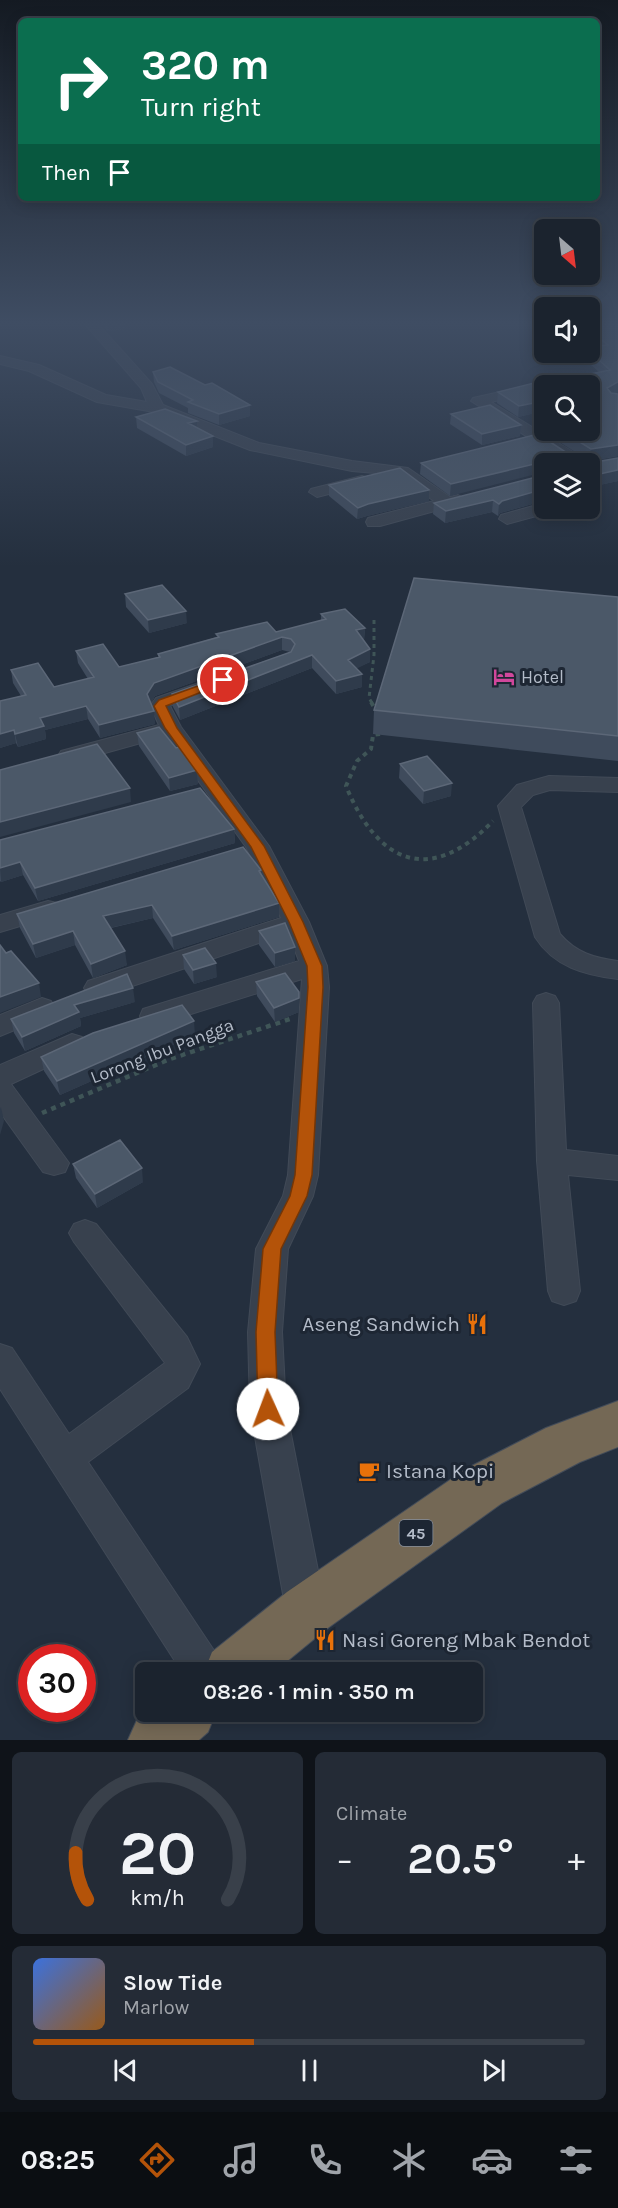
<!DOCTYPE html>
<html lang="en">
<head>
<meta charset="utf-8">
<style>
  body { margin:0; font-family:Karla,sans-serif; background:#242b36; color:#f1f3f6; height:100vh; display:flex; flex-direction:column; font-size:22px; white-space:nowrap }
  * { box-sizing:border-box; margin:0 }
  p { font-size:20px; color:#a0a4aa }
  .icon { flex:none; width:33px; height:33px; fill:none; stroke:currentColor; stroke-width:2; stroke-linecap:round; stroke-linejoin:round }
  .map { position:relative; height:1740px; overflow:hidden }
  .panel { display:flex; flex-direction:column; gap:12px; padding:12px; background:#0f1319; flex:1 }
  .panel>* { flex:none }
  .hud { position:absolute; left:18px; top:18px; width:582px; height:183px; border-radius:9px; box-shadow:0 3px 15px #0003,0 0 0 2px #39404a; background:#0b6e4f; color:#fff; overflow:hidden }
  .needle { width:39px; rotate:152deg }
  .controls { position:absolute; left:534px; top:219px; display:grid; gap:12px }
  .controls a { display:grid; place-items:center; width:66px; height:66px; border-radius:9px; background:#1b232e; box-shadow:0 3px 15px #0003,0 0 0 2px #39404a; font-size:30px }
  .speed { position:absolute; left:18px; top:1644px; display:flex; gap:12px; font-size:30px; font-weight:700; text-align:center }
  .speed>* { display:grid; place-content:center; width:78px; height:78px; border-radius:50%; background:#1b232e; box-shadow:0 3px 15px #0003,0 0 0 2px #39404a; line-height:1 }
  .speed .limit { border:9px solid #d22; background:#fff; color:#111 }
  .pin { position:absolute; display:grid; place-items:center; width:51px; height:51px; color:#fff; margin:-26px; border:3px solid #fff; border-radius:50%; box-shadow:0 2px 6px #0007 }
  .me { position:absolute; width:66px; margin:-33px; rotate:358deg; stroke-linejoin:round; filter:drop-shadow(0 0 4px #0008) }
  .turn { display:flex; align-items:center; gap:21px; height:126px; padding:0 24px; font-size:27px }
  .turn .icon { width:78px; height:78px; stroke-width:2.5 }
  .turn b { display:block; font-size:42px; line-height:51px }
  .then { display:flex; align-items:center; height:57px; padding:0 24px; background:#0003; gap:12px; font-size:22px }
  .big { font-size:45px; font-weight:600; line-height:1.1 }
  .panel .card { flex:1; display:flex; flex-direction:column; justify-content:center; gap:9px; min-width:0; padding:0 21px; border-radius:9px; background:#242b36 }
  .panel .dial { align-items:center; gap:0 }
  .dial svg { height:156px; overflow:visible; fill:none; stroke:#39404a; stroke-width:7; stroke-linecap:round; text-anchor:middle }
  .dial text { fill:#f1f3f6; stroke:none }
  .song { display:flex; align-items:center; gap:18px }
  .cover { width:72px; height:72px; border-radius:9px; background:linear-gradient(135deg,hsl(220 70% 55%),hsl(30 70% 35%)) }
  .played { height:6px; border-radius:3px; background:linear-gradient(90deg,#b45309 40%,#39404a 40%) }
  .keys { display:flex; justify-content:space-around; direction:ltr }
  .heat { display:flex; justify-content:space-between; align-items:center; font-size:33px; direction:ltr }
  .panel .tiles { flex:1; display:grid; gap:12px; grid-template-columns:1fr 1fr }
  .card:last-child { grid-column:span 2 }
  .trip { position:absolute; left:135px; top:1662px; width:348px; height:60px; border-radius:9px; background:#1b232e; box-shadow:0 3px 15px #0003,0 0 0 2px #39404a; font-weight:600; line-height:60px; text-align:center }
  .dock { display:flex; height:96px; justify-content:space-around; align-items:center; background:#0b0e12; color:#a0a4aa }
  .dock .icon { width:42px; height:42px }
  .dock .on { color:#b45309 }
  .dock b { font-size:27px; color:#f1f3f6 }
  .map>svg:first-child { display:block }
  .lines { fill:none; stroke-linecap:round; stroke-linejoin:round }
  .minor-casing { stroke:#414a57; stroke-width:2 }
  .highway-casing { stroke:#434c59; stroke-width:2 }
  .path-far2 { stroke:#3f5557; stroke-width:3; stroke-dasharray:4 4; stroke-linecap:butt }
  .path-far1 { stroke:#3f5557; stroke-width:4; stroke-dasharray:4.5 4.5; stroke-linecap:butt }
  .path { stroke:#3f5557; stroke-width:4.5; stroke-dasharray:5 5; stroke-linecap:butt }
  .minor { fill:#38414e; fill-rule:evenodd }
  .highway { fill:#746855; fill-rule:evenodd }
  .wall { fill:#3f4b5c }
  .shaded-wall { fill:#2f3b4b }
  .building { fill:#4b5868; stroke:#5c6777; stroke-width:1.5 }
  .route { fill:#b45309; stroke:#753606; stroke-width:1.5 }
  .labels { text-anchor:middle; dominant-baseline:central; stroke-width:6; stroke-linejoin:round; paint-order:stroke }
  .shield { fill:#1d2633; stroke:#878f9c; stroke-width:1.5 }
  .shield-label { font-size:16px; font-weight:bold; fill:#b4bcc9 }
  .poi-label { font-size:18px; fill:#b4bcc9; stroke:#1d2633; text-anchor:start }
  .street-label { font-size:18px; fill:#b4bcc9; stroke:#1d2633 }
  .near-poi-label { font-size:21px; fill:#b4bcc9; stroke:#1d2633; text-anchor:start }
</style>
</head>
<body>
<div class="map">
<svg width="618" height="1740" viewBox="0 0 618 1740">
  <rect width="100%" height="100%" fill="#242f3e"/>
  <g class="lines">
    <defs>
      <path id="minor" d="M85 324H98L152 384 163 405 259 443 352 461 408 468 450 497 458 495 466 500 464 503 380 526H368L366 522 368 518 434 501 398 475 352 471 250 450 154 412 97 402 29 371 0 364V356L39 365 106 395 147 402 141 388Z
        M544 382 551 386H544V390L491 402 588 461 590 464V465L570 464 471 401 473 398Z
        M362 476 368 478 370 481 368 484 317 497 309 492 311 489Z
        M590 489 596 491 599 495 596 500 590 502Z
        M544 503V508H553L551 512 507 524 499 519 501 515Z
        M202 682 209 684 212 688 209 692 170 706 181 727 269 846 309 922 327 966 329 987 318 1175 313 1196 288 1249 282 1332 286 1409 326 1611 320 1625 306 1631 292 1625 286 1611 250 1409 248 1332 256 1249 283 1196 288 1175 302 979 153 1026 143 1023 140 1016 143 1009 299 961 288 933 106 995 97 997 88 995 84 988 88 981 281 918 246 847 166 736 69 763 61 761 58 756 61 751 159 725 150 706 156 698Z
        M549 776 618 778V792L550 790 533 795 521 807 560 934C576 953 595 958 618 961V979C585 975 554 967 535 937L498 806 517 785Z
        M48 901 57 903 60 909 57 915 0 932V915Z
        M546 993 555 996 559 1003 566 1150 618 1156V1180L568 1175 580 1291 576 1301 564 1305 552 1301 548 1291 537 1161 533 1003 537 996Z
        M42 998 51 1001 55 1008 51 1015 0 1036V1015Z
        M72 1034 82 1037 86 1044 82 1051 11 1084 69 1163 65 1172 54 1175 43 1172 0 1112V1065Z
        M85 1220 96 1224 187 1337 200 1364 188 1388 88 1462 219 1658 225 1672H182L0 1389V1344L12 1348 69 1434 165 1363 74 1242 69 1233 74 1224Z"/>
      <path id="highway" d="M618 1401V1447L580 1462 502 1503 325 1630 274 1672H204L212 1652 287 1592 466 1469 546 1428Z
        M146 1712H216L208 1732 199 1740H128L137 1720Z"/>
    </defs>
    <use href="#minor" class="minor-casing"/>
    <use href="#highway" class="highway-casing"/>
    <path class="path-far2" d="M372 703 369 698 374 655V618"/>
    <path class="path-far1" d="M371 702 377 712
      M380 734 373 735 371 749 357 761 346 786C378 864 430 886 493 821"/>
    <path class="path" d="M42 1113 170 1059 290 1019"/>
    <use href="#minor" class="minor"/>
    <use href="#highway" class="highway"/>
  </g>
  <path class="wall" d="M101 324H125V329L108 331Z
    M590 324H618V392L615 394 618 456 590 461V463L618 458V481L590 487V464H544L450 496 420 474 421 463 580 455 534 426 535 415 544 412V430H590L544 386V411L518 417 497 403 498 392 599 372 583 358 584 352H590L595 346 590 342Z
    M153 372 205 385 250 405V416L219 425 188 413V408L159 393 154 382Z
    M451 414 521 425 520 436 482 445 450 424Z
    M136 417 197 421V428L213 436V447L186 456 137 428Z
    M544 475V502L543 501 500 513 498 516 492 512 445 523 433 514 434 503Z
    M329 485 429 490V501L367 516 357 519 329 496Z
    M125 594 187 623 149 633 126 607Z
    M618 597V761L373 734 374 710Z
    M321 614 365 628 364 640 363 641 370 649V662L356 668 362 687 336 694 312 668 180 720 173 707 172 694 290 652 282 650 155 696 151 703 155 724 100 738 88 719 45 730 46 739 18 747 16 743 0 748V701L21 696 13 683 11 670 54 687 88 679 78 663 76 651 119 667 158 657V654L217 637 216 634 276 632 321 621Z
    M137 733 176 748 197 770 198 784 170 791 139 746Z
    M400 764 451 796 423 804 399 778Z
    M234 829 235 843 38 901 23 875 1 882 0 881V840Z
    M261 870V875L279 917 174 950 153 918 111 928 127 965 93 978 75 945 36 958 20 928 17 914Z
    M259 931 295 947V961L275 967 259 945Z
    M183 955 217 977 194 984 184 969Z
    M256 982 299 1006V1012L275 1022 257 996Z
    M135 1002 80 1018 81 1026 25 1051 14 1033 11 1019Z
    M195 1035 60 1095 44 1071 41 1057Z
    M73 1164 143 1182 97 1208 76 1178Z"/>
  <path class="shaded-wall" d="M107 324H125V329L108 331Z
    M618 382V392L606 398 607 388Z
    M544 401V411L518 417 519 406Z
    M250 405V416L219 425V414Z
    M197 421V432L188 423Z
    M521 425 520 436 482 445V434Z
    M213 436V447L186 456V445Z
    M618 445V456L589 461 591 449Z
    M547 461 546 464H544V472L450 496 451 484Z
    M618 470V481L590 487V476Z
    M544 489 543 501 500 513 498 516 499 504 502 501Z
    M429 490V501L367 516 357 519 358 508 368 504Z
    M493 500 492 512 445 523 446 511Z
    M186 611 187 623 149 633 148 620Z
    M365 628 364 640 356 643V630Z
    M282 637V650L155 696 148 707 147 694 154 683Z
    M370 649V662L348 673V660Z
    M312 655V668L180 720 179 707Z
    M362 674V687L336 694V681Z
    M86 706 88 719 45 730 46 739 18 747 15 734 40 718Z
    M154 711 155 724 100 738 99 725Z
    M14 730 16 743 0 748V734Z
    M197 770 198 784 170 791 169 778Z
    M452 783 451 796 423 804 424 791Z
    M130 788 131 802 0 837V822Z
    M234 829 235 843 38 901 35 888Z
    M20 862 23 875 1 882 0 868Z
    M279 903V917L174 950 172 936Z
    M152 905 153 918 105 929 103 916Z
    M73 931 75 945 36 958 33 944Z
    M295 947V961L275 967V953Z
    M125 951 127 965 93 978 91 964Z
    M216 963 217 977 194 984 193 970Z
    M39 983 41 997 0 1013V997Z
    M133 988 135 1002 80 1018 81 1026 25 1051 22 1037 74 1005Z
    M299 992V1012L275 1022 274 1008Z
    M194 1021 195 1035 60 1095 57 1081Z
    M1 1107 4 1121 0 1135V1109Z
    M142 1168 143 1182 97 1208 95 1194Z"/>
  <path class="building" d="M590 324H618V382L607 388 611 393 618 394V445L591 449 560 430H590V386H544V401L519 406 498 392 566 375 571 378 610 370 590 352V347L608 345 590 331Z
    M170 367 205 385 212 383 250 405 219 414 188 402 193 400 158 382 153 372Z
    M490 405 521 425 482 434 451 414Z
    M165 409 197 421 188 423 213 436 186 445 136 417Z
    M544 412V421L535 415Z
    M538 434 570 455H589L590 463 618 458V470L590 476V464H547V461L451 484 421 463Z
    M400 468 429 490 368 504 358 508 329 485Z
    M544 475V489L502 501 499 504 493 500 446 511 434 503Z
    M414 578 618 597V736L374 710Z
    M162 585 186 611 148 620 125 594Z
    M345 609 365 628 356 630 370 649 348 660 362 674 336 681 312 655 179 707 172 694 291 652 295 644 291 639 282 637 154 683 147 694 154 711 99 725 86 706 40 718 44 726 15 734 14 730 0 734V701L26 695 11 670 38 663 54 687 94 677 76 651 103 644 119 667 160 657 158 654 219 637 216 634 267 622 276 632 326 619 321 614Z
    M159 727 176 748 180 747 197 770 169 778 137 733Z
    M97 744 130 788 0 822V770Z
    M427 756 452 783 424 791 400 764Z
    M200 788 234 829 35 888 20 862 0 868V840Z
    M243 847 261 870 259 871 279 903 172 936 152 905 103 916 125 951 91 964 73 931 33 944 17 914Z
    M285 923 295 947 275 953 259 931Z
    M0 945 6 953 11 951 39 983 0 997Z
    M205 948 216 963 193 970 183 955Z
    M285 973 299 992V998L274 1008 256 982Z
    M127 974 133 988 74 1005 79 1012 22 1037 11 1019Z
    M182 1005 194 1021 57 1081 41 1057 93 1033Z
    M120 1140 142 1168 95 1194 73 1164Z"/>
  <linearGradient id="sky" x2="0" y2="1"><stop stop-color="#141a22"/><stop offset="0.57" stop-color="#3f4d63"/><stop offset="1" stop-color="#3f4d63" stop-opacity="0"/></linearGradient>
  <rect width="618" height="567" fill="url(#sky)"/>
  <path class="route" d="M223 677 229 680 227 682 166 706 177 728 264 846 303 922 322 966 323 987 312 1175 307 1196 281 1249 275 1332 278 1409 275 1416 268 1419 261 1416 258 1409 256 1332 263 1249 290 1196 295 1175 308 987 307 966 289 922 251 847 165 728 154 706 159 700Z"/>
  <defs>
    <symbol id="hotel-bare" viewBox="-9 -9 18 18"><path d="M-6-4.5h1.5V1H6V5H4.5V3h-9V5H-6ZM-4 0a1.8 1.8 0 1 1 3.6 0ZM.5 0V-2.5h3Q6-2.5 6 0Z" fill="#d1479c" stroke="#1d2633" stroke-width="2.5" paint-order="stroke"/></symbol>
    <symbol id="restaurant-bare" viewBox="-9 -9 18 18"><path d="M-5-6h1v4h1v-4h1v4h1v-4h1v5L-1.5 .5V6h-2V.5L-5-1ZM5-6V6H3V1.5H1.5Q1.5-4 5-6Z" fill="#e8710a" stroke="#1d2633" stroke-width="2.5" paint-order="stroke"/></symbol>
    <symbol id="cafe-bare" viewBox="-9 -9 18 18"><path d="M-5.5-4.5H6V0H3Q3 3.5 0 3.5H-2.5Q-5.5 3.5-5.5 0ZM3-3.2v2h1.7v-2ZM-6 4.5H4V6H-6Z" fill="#e8710a" stroke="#1d2633" stroke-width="2.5" paint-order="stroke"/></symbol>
  </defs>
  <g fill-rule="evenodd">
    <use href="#hotel-bare" x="489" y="662" width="30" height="30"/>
    <use href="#restaurant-bare" x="462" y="1309" width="30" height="30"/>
    <use href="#cafe-bare" x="354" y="1456" width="30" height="30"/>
    <use href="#restaurant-bare" x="310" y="1625" width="30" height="30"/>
  </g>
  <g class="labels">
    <rect class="shield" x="399.5" y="1520" width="33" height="26" rx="4.5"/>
    <g class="shield-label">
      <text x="416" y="1533">45</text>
    </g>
    <g class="poi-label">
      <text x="521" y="677">Hotel</text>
    </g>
    <g class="street-label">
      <text transform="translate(162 1051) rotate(-21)">Lorong Ibu Pangga</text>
    </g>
    <g class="near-poi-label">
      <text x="460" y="1324" text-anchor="end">Aseng Sandwich</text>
      <text x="386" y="1471">Istana Kopi</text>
      <text x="342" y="1640">Nasi Goreng Mbak Bendot</text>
    </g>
  </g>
</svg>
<div class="controls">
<a><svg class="needle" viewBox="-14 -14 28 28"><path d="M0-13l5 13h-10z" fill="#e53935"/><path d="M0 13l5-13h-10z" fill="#a0a4aa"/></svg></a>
<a><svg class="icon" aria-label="sound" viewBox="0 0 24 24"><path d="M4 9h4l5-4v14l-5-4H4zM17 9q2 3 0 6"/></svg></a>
<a><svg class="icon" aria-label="search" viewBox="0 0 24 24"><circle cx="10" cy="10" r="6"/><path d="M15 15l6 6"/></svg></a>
<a><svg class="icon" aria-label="layers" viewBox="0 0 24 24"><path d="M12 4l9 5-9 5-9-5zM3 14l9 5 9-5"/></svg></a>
</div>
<div class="speed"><div class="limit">30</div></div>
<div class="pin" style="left:223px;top:680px;background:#d93025"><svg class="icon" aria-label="arrive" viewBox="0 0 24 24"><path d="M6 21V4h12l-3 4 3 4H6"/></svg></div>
<svg class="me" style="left:268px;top:1409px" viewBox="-20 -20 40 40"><circle r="19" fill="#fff"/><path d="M0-13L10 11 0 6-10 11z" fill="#b45309"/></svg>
<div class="trip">08:26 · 1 min · 350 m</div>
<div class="hud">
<div class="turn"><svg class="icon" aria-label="right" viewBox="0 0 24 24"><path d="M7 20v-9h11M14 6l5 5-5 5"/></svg><div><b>320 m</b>Turn right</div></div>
<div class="then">Then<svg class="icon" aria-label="arrive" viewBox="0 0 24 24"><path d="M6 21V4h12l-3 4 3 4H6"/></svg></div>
</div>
</div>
<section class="panel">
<div class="tiles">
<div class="card dial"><svg viewBox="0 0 100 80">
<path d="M14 69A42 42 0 1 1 86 69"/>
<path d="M14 69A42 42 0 0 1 8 45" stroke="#b45309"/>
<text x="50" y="56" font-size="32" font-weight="700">20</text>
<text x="50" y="72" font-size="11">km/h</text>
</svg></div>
<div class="card"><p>Climate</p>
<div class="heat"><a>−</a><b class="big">20.5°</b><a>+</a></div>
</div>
<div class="card">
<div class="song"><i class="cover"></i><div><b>Slow Tide</b><p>Marlow</p></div></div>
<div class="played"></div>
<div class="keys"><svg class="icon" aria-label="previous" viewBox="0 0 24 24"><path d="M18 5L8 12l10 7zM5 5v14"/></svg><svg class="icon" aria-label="pause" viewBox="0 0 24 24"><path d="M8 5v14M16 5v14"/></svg><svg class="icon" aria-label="next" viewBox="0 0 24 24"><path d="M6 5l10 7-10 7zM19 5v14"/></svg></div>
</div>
</div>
</section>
<nav class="dock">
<b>08:25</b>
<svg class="icon on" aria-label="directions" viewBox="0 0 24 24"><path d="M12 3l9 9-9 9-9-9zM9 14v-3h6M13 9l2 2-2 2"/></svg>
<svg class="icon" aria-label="music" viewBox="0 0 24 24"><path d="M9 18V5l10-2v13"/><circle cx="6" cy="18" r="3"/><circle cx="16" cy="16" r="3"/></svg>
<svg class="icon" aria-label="phone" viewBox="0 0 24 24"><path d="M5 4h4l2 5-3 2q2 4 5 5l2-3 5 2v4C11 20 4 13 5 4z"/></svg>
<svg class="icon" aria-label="climate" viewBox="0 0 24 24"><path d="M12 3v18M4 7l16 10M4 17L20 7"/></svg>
<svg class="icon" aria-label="car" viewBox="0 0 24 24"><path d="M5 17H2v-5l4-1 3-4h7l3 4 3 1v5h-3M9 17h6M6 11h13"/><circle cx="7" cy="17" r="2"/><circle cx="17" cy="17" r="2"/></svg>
<svg class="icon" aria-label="filters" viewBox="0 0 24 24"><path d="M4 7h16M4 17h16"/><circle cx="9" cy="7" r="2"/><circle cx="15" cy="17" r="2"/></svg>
</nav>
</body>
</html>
